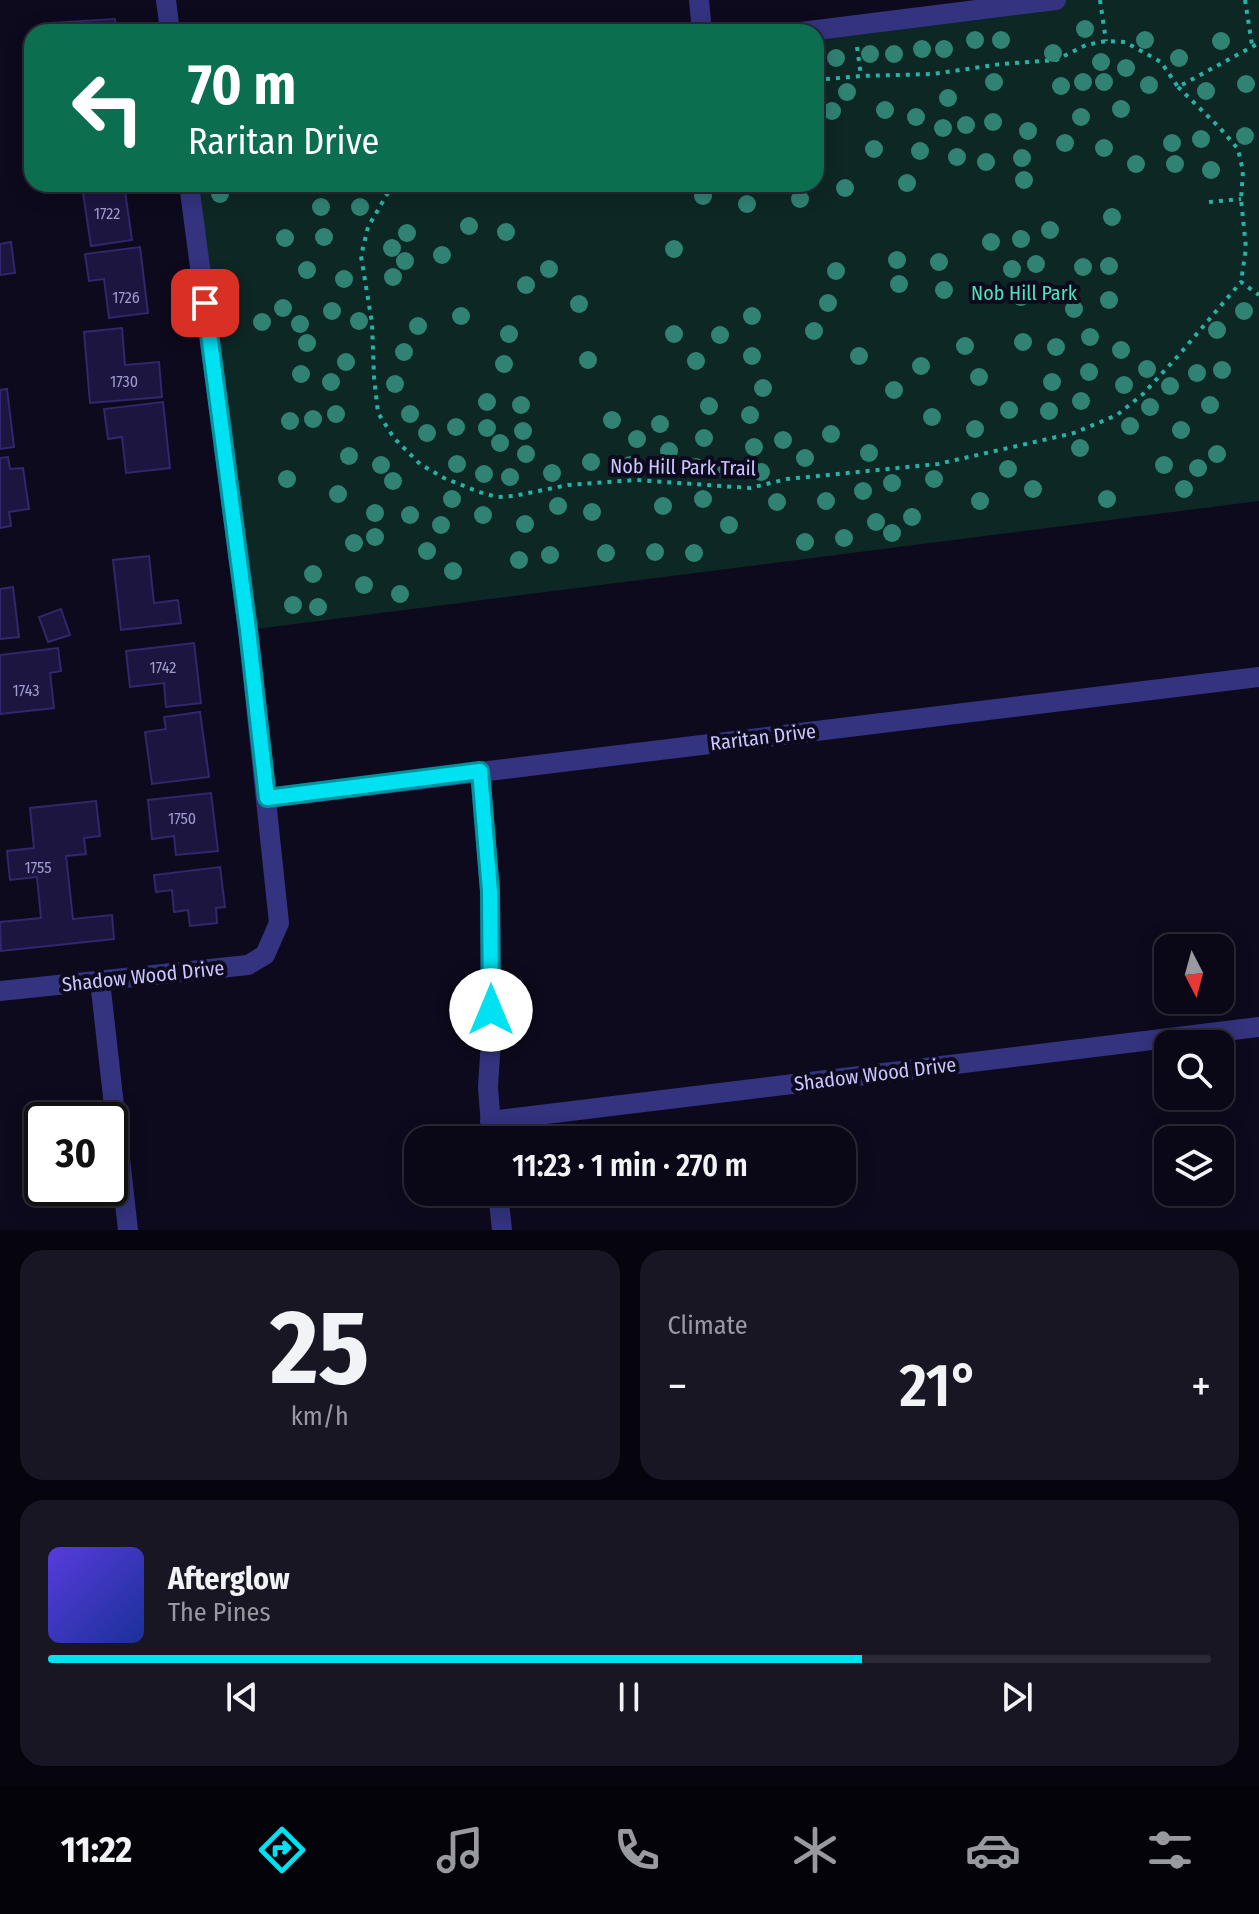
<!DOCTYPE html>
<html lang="en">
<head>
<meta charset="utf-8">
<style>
  body { margin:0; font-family:"Fira Sans Condensed",sans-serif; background:#181623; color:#f1f3f6; height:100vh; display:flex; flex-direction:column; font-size:30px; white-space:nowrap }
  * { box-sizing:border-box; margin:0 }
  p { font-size:26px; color:#999aa1 }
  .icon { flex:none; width:44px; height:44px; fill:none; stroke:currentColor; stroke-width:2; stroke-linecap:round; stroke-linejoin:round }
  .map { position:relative; height:1230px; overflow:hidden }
  .drawer { display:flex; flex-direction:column; gap:20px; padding:20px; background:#06040c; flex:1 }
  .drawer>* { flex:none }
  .hud { position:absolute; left:24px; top:24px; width:800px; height:168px; border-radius:24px; box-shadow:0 4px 20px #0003,0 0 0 2px #2a2935; background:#0b6e4f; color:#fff; overflow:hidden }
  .needle { width:52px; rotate:174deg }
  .buttons { position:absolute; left:1154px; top:934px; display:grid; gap:16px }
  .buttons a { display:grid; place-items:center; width:80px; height:80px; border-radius:16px; background:#0a0816; box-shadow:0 4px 20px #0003,0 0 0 2px #2a2935; font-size:40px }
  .speed { position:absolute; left:24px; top:1102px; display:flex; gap:16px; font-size:40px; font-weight:700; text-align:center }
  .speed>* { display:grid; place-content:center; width:104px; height:104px; border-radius:50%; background:#0a0816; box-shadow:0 4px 20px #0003,0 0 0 2px #2a2935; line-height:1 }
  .speed .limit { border:4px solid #111; border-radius:12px; background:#fff; color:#111 }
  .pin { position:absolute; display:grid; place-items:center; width:68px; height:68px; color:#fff; margin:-34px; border-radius:16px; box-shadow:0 4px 12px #0006 }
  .me { position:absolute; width:88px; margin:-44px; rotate:0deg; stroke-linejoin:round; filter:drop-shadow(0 0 6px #0008) }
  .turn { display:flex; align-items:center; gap:28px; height:168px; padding:0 32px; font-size:36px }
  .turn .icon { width:104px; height:104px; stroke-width:2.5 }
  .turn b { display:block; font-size:56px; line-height:68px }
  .big { font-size:60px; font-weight:600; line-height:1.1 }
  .drawer .tile { flex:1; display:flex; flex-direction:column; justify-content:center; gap:12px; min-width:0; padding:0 28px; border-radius:24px; background:#181623 }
  .drawer .dial { align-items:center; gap:0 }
  .dial b { font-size:104px; line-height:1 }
  .song { display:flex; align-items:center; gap:24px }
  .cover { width:96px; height:96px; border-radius:12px; background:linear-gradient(135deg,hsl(250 70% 55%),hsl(230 70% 35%)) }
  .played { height:8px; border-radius:4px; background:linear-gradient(90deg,#00e1f1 70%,#2a2935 70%) }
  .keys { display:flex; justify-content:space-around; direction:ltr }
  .heat { display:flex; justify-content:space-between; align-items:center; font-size:44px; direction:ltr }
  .drawer .tiles { flex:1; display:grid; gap:20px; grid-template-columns:1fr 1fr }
  .tile:last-child { grid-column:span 2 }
  .trip { position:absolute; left:404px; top:1126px; width:452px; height:80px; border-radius:24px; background:#0a0816; box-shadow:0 4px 20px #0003,0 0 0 2px #2a2935; font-weight:600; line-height:80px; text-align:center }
  .menu { display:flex; height:128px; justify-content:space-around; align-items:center; background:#040309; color:#999aa1 }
  .menu .icon { width:56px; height:56px }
  .menu .current { color:#00e1f1 }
  .menu b { font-size:36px; color:#f1f3f6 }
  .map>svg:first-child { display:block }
  .green { fill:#0d2725 }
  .building { fill:#1c153f; stroke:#32266c; stroke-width:2 }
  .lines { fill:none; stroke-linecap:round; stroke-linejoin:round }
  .path { stroke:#26b3a6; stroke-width:4; stroke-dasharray:4 6; stroke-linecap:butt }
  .minor { stroke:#33337f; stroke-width:20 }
  .tertiary { stroke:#33337f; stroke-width:20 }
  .tree { fill:#308273 }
  .route-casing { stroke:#00929d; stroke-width:20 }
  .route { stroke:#00e1f1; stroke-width:14 }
  .labels { text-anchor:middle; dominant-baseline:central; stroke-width:8; stroke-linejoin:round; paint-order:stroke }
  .number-label { font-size:16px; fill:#9f9acf }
  .park-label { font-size:20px; fill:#4de4b9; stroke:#0d0a1d }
  .street-label { font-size:20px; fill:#cbc6ff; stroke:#0d0a1d }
</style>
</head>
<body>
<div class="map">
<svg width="1259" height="1230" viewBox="0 0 1259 1230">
  <rect width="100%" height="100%" fill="#0d0a1d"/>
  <path class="green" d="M1056 0H1259V501L248 630 189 184H816V32Z"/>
  <path class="building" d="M115 19 116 32H52L51 23Z
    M95 184H124L132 240 91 246 82 186Z
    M11 242 15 273 0 275V244Z
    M140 247 148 313 109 318 104 279 89 281 85 254Z
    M122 328 125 365 159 362 162 397 90 403 84 332Z
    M7 389 14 447 0 449V390Z
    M163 402 170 468 126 473 122 437 108 439 104 409Z
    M8 457 10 469 23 468 29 509 9 512 11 526 0 528V458Z
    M149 556 154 603 178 600 181 623 121 630 113 560Z
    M13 587 19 637 0 639V589Z
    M61 609 70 635 48 642 39 617Z
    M194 643 201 703 166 707 164 683 130 687 126 651Z
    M58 648 61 671 50 673 54 708 0 714V655Z
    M200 712 209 777 152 784 145 732 166 729 164 717Z
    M211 793 218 851 176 855 174 836 152 839 148 800Z
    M96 801 100 836 84 838 86 854 66 856 73 919 112 915 114 939 1 951 0 922 41 918 37 877 10 880 7 851 34 848 30 808Z
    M220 867 225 907 216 908 217 923 190 926 188 910 174 912 172 890 156 892 154 875Z"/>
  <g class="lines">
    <path class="path" d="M1100 0 1106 41
      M1245 0 1252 45
      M857 47 861 76
      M816 80 861 76 933 74 1001 64 1056 60 1086 45 1106 41 1125 42 1161 62 1178 87 1259 43
      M1178 87 1219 127 1238 149 1243 171 1241 199 1246 248 1241 282
      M393 184 368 227 361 256 372 323 374 377 378 413 394 438 420 464 444 478 479 492 497 497 514 496 568 485 636 480 750 488 787 479 938 464 1074 433 1117 415 1143 394 1178 356 1241 282 1259 295
      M1209 202 1241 199"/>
    <path class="minor" d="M699 0 702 32
      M801 32 1056 0
      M480 771 490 891 491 1040 488 1087 492 1140
      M100 981 128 1230
      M490 1121 1259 1027
      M498 1192 502 1230"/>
    <path class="tertiary" d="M166 0 170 32
      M267 798 1259 677
      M0 991 248 965 265 955 279 923 248 630 189 184"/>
  </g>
  <g class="tree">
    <circle cx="1085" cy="29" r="9"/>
    <circle cx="975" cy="40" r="9"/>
    <circle cx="1001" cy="40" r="9"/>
    <circle cx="1145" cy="40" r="9"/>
    <circle cx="1221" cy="41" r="9"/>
    <circle cx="922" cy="49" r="9"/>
    <circle cx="944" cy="49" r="9"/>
    <circle cx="1053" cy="53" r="9"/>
    <circle cx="870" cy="54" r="9"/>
    <circle cx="894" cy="54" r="9"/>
    <circle cx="836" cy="58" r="9"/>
    <circle cx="1179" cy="58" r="9"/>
    <circle cx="1101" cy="62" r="9"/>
    <circle cx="1126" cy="68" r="9"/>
    <circle cx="994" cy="82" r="9"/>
    <circle cx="1083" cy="82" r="9"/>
    <circle cx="1104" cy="82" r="9"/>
    <circle cx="1246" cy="84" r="9"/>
    <circle cx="1149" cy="85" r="9"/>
    <circle cx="1061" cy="86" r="9"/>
    <circle cx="1206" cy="91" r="9"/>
    <circle cx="847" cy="92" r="9"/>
    <circle cx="948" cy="98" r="9"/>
    <circle cx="1121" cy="109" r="9"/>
    <circle cx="885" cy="110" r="9"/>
    <circle cx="832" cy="111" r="9"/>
    <circle cx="916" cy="117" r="9"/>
    <circle cx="1081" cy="117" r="9"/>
    <circle cx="993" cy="122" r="9"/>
    <circle cx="966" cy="125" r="9"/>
    <circle cx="943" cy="128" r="9"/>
    <circle cx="1028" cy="131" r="9"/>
    <circle cx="1245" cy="136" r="9"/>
    <circle cx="1201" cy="139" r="9"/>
    <circle cx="1065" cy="143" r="9"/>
    <circle cx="1172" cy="143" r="9"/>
    <circle cx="1104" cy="148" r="9"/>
    <circle cx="874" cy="149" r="9"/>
    <circle cx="920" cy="151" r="9"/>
    <circle cx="957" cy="157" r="9"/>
    <circle cx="1022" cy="158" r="9"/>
    <circle cx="986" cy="162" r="9"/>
    <circle cx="1136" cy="164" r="9"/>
    <circle cx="1175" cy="164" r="9"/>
    <circle cx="1211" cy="170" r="9"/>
    <circle cx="1024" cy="180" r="9"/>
    <circle cx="907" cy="183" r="9"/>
    <circle cx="845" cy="188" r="9"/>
    <circle cx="220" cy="194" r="9"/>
    <circle cx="703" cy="196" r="9"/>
    <circle cx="800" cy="199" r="9"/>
    <circle cx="747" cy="204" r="9"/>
    <circle cx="321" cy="207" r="9"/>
    <circle cx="360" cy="207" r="9"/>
    <circle cx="1112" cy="217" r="9"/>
    <circle cx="469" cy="226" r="9"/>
    <circle cx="1050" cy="230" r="9"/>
    <circle cx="506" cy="232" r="9"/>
    <circle cx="407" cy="233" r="9"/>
    <circle cx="324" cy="237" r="9"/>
    <circle cx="285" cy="238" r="9"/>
    <circle cx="1021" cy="239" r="9"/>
    <circle cx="991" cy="242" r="9"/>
    <circle cx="392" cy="248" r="9"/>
    <circle cx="674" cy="249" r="9"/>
    <circle cx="442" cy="255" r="9"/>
    <circle cx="897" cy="260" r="9"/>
    <circle cx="405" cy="261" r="9"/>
    <circle cx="939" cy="262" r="9"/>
    <circle cx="1036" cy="264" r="9"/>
    <circle cx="1109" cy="266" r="9"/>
    <circle cx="1083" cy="267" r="9"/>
    <circle cx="549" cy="269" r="9"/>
    <circle cx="1012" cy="269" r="9"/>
    <circle cx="307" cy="270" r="9"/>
    <circle cx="836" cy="271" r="9"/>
    <circle cx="393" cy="277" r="9"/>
    <circle cx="344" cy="279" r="9"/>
    <circle cx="899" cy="284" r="9"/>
    <circle cx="526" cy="285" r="9"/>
    <circle cx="944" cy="290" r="9"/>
    <circle cx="1021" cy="297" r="9"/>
    <circle cx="1109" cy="300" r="9"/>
    <circle cx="828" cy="303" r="9"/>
    <circle cx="579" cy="304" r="9"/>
    <circle cx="283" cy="308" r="9"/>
    <circle cx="1074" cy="309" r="9"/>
    <circle cx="332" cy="311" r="9"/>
    <circle cx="1244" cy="311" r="9"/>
    <circle cx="461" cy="316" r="9"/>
    <circle cx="752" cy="316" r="9"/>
    <circle cx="359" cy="321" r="9"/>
    <circle cx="262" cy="322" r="9"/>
    <circle cx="300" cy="324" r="9"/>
    <circle cx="418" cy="326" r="9"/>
    <circle cx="1217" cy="330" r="9"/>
    <circle cx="814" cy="331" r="9"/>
    <circle cx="509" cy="334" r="9"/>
    <circle cx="674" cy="334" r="9"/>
    <circle cx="720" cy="335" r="9"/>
    <circle cx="1090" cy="337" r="9"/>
    <circle cx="1023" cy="342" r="9"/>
    <circle cx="307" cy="343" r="9"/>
    <circle cx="965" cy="346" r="9"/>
    <circle cx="1056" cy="347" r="9"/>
    <circle cx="1121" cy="350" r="9"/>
    <circle cx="404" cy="352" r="9"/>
    <circle cx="752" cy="356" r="9"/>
    <circle cx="859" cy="356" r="9"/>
    <circle cx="588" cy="360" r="9"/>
    <circle cx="696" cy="361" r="9"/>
    <circle cx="346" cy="362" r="9"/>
    <circle cx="504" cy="364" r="9"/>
    <circle cx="921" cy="366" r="9"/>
    <circle cx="1147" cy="369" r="9"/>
    <circle cx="1222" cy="370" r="9"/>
    <circle cx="1089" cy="372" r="9"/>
    <circle cx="1197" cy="373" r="9"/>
    <circle cx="301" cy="374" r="9"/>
    <circle cx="979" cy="377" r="9"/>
    <circle cx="331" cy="382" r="9"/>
    <circle cx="1052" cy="382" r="9"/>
    <circle cx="395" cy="384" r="9"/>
    <circle cx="1124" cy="385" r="9"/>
    <circle cx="1170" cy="386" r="9"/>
    <circle cx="763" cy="388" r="9"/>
    <circle cx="894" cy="390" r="9"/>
    <circle cx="1081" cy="401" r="9"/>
    <circle cx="487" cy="402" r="9"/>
    <circle cx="521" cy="405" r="9"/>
    <circle cx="1210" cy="405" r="9"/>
    <circle cx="709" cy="406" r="9"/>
    <circle cx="1150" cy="407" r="9"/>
    <circle cx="1009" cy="410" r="9"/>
    <circle cx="1049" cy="411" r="9"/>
    <circle cx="336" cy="414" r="9"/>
    <circle cx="410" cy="414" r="9"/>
    <circle cx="750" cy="415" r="9"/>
    <circle cx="932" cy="417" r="9"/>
    <circle cx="313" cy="419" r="9"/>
    <circle cx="612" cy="420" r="9"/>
    <circle cx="290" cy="421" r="9"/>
    <circle cx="660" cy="424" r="9"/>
    <circle cx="1130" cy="426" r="9"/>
    <circle cx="456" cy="427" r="9"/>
    <circle cx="487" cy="428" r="9"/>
    <circle cx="975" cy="429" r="9"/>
    <circle cx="1181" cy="430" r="9"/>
    <circle cx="523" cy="431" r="9"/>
    <circle cx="427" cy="433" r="9"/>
    <circle cx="831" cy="434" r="9"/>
    <circle cx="704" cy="438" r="9"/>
    <circle cx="637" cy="439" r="9"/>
    <circle cx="783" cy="440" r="9"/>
    <circle cx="500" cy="443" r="9"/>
    <circle cx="754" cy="447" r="9"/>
    <circle cx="1080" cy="448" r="9"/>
    <circle cx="669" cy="451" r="9"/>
    <circle cx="869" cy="453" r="9"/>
    <circle cx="526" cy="454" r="9"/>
    <circle cx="1217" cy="454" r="9"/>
    <circle cx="349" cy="456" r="9"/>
    <circle cx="805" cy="458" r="9"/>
    <circle cx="591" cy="462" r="9"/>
    <circle cx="457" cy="464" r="9"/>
    <circle cx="381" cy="465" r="9"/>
    <circle cx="630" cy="465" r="9"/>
    <circle cx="1164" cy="465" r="9"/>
    <circle cx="696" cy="467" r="9"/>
    <circle cx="721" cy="468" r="9"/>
    <circle cx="1198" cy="468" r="9"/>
    <circle cx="1008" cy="469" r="9"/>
    <circle cx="761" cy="472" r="9"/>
    <circle cx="552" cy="473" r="9"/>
    <circle cx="484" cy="474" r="9"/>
    <circle cx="510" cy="477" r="9"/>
    <circle cx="287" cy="479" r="9"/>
    <circle cx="934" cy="479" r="9"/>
    <circle cx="393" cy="481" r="9"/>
    <circle cx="892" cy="483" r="9"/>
    <circle cx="1033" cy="489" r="9"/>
    <circle cx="1184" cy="489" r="9"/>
    <circle cx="863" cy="491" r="9"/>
    <circle cx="338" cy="494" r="9"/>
    <circle cx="452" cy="499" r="9"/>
    <circle cx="703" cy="499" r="9"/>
    <circle cx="1107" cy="499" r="9"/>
    <circle cx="826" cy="501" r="9"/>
    <circle cx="980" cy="501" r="9"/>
    <circle cx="777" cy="502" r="9"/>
    <circle cx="558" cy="506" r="9"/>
    <circle cx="663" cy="506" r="9"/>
    <circle cx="592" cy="512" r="9"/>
    <circle cx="375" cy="513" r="9"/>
    <circle cx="410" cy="515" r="9"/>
    <circle cx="483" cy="515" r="9"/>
    <circle cx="912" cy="517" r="9"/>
    <circle cx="876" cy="522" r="9"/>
    <circle cx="525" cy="524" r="9"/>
    <circle cx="441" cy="525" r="9"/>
    <circle cx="729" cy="525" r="9"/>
    <circle cx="892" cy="533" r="9"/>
    <circle cx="375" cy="537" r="9"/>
    <circle cx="844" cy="538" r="9"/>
    <circle cx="805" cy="542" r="9"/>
    <circle cx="354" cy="543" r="9"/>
    <circle cx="427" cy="551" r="9"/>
    <circle cx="655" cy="552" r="9"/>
    <circle cx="606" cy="553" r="9"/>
    <circle cx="694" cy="553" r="9"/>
    <circle cx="550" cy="555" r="9"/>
    <circle cx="519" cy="560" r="9"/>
    <circle cx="453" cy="571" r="9"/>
    <circle cx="313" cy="574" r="9"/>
    <circle cx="364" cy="585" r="9"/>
    <circle cx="400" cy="594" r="9"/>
    <circle cx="293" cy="605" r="9"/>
    <circle cx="318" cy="607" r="9"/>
  </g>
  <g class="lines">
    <defs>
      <path id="route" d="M205 303 248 630 267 798 480 771 490 891 491 1010"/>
    </defs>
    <use href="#route" class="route-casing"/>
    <use href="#route" class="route"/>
  </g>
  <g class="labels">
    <g class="number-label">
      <text x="107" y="213">1722</text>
      <text x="126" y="297">1726</text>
      <text x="124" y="381">1730</text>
      <text x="163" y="667">1742</text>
      <text x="26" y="690">1743</text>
      <text x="182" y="818">1750</text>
      <text x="38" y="867">1755</text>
    </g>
    <g class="park-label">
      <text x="1024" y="293">Nob Hill Park</text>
    </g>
    <g class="street-label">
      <text transform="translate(683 467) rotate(1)">Nob Hill Park Trail</text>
      <text transform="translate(763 737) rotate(-7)">Raritan Drive</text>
      <text transform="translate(143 976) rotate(-6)">Shadow Wood Drive</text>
      <text transform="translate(875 1074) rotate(-7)">Shadow Wood Drive</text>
    </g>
  </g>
</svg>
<div class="buttons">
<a><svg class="needle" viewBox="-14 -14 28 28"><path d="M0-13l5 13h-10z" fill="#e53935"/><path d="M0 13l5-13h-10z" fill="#999aa1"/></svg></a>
<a><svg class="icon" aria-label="search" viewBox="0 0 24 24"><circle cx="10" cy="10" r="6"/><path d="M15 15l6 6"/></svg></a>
<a><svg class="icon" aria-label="layers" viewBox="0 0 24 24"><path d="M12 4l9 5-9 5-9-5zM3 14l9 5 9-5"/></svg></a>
</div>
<div class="speed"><div class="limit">30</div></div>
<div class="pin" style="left:205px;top:303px;background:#d93025"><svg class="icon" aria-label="arrive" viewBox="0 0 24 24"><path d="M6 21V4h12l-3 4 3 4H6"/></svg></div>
<svg class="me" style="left:491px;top:1010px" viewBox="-20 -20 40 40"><circle r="19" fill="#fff"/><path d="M0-13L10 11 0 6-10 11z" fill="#00e1f1"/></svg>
<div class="trip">11:23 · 1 min · 270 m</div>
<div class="hud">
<div class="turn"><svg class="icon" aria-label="left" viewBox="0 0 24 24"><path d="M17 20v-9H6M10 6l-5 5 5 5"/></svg><div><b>70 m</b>Raritan Drive</div></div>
</div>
</div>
<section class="drawer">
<div class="tiles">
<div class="tile dial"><b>25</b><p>km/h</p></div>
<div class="tile"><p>Climate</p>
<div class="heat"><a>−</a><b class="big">21°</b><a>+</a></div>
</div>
<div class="tile">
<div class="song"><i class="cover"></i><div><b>Afterglow</b><p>The Pines</p></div></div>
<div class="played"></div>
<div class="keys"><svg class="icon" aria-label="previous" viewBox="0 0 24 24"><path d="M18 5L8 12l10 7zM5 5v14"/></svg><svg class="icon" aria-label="pause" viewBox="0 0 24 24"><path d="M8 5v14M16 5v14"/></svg><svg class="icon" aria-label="next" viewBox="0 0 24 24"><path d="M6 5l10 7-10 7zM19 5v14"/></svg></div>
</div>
</div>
</section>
<nav class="menu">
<b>11:22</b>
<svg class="icon current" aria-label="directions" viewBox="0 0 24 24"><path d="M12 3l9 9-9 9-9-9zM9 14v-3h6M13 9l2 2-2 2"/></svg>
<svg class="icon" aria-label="music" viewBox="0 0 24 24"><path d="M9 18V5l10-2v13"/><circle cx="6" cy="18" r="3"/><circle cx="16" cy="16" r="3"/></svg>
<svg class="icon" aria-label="phone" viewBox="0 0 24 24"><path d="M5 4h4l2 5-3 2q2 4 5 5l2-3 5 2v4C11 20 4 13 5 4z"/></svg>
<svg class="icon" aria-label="climate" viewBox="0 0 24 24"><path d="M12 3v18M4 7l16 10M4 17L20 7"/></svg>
<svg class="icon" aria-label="car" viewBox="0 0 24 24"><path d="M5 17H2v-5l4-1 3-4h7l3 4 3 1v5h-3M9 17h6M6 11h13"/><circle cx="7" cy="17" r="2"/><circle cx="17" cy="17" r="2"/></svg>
<svg class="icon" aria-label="filters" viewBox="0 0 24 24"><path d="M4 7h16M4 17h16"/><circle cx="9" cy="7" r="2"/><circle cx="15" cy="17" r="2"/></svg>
</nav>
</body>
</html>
